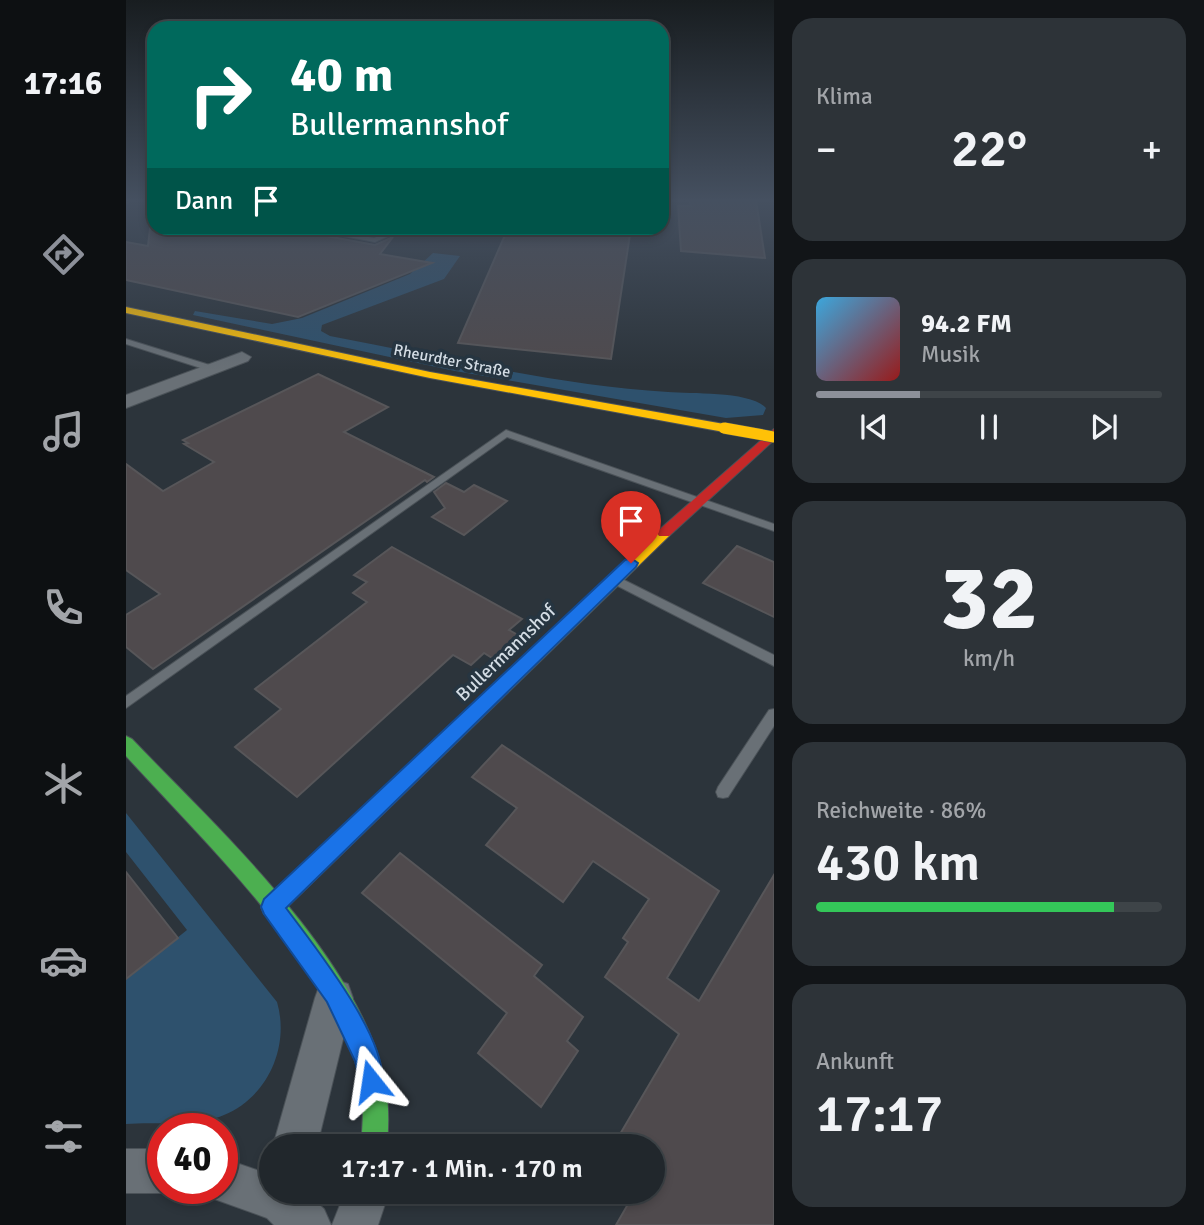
<!DOCTYPE html>
<html lang="de">
<head>
<meta charset="utf-8">
<style>
  body { margin:0; font-family:Signika,sans-serif; background:#2d3338; color:#f1f3f6; height:100vh; display:flex; flex-direction:column; font-size:26px; white-space:nowrap }
  * { box-sizing:border-box; margin:0 }
  p { font-size:23px; color:#a2a5a9 }
  .icon { flex:none; width:38px; height:38px; fill:none; stroke:currentColor; stroke-width:2; stroke-linecap:round; stroke-linejoin:round }
  .map { position:relative; flex:1; overflow:hidden }
  .side { display:flex; flex-direction:column; gap:18px; padding:18px; background:#121518; width:430px }
  .side>* { flex:none }
  .guide { position:absolute; left:21px; top:21px; width:522px; height:214px; border-radius:21px; box-shadow:0 4px 10px #0003,0 0 0 2px #3e4448; background:#00695c; color:#fff; overflow:hidden }
  .speed { position:absolute; left:21px; top:1113px; display:flex; gap:14px; font-size:35px; font-weight:700; text-align:center }
  .speed>* { display:grid; place-content:center; width:91px; height:91px; border-radius:50%; background:#21272c; box-shadow:0 4px 10px #0003,0 0 0 2px #3e4448; line-height:1 }
  .speed .limit { border:10px solid #d22; background:#fff; color:#111 }
  .pin { position:absolute; display:grid; place-items:center; width:60px; height:60px; color:#fff; margin:-72px -30px; border-radius:50% 50% 50% 0; rotate:-45deg; box-shadow:0 0 7px #0007 }
  .pin .icon { rotate:45deg }
  .me { position:absolute; width:77px; margin:-38px; rotate:345deg; stroke-linejoin:round; filter:drop-shadow(0 0 5px #0008) }
  .turn { display:flex; align-items:center; gap:24px; height:147px; padding:0 28px; font-size:32px }
  .turn .icon { width:91px; height:91px; stroke-width:2.5 }
  .turn b { display:block; font-size:49px; line-height:60px }
  .then { display:flex; align-items:center; height:66px; padding:0 28px; background:#0003; gap:14px; font-size:26px }
  .big { font-size:52px; font-weight:600; line-height:1.1 }
  .side .card { flex:1; display:flex; flex-direction:column; justify-content:center; gap:10px; min-width:0; padding:0 24px; border-radius:21px; background:#2d3338 }
  .side .dial { align-items:center; gap:0 }
  .dial b { font-size:91px; line-height:1 }
  .song { display:flex; align-items:center; gap:21px }
  .cover { width:84px; height:84px; border-radius:10px; background:linear-gradient(135deg,hsl(200 70% 55%),hsl(0 70% 35%)) }
  .played { height:7px; border-radius:4px; background:linear-gradient(90deg,#8c9099 30%,#3e4448 30%) }
  .keys { display:flex; justify-content:space-around; direction:ltr }
  .heat { display:flex; justify-content:space-between; align-items:center; font-size:38px; direction:ltr }
  .charge { height:10px; border-radius:5px; background:linear-gradient(90deg,#34c759 86%,#3e4448 0) }
  .trip { position:absolute; left:133px; top:1134px; width:406px; height:70px; border-radius:35px; background:#21272c; box-shadow:0 4px 10px #0003,0 0 0 2px #3e4448; font-weight:600; line-height:70px; text-align:center }
  main { display:flex; flex:1; min-height:0 }
  .tabs { display:flex; flex-direction:column; width:126px; justify-content:space-around; align-items:center; background:#0d1012; color:#a2a5a9 }
  .tabs .icon { width:49px; height:49px }
  .tabs .on { color:#8c9099 }
  .tabs b { font-size:32px; color:#f1f3f6 }
  .map>svg:first-child { display:block }
  .green { fill:#2e516d }
  .building { fill:#4f4a4d; stroke:#575659; stroke-width:2 }
  .lines { fill:none; stroke-linecap:round; stroke-linejoin:round }
  .lane-casing { stroke:#4b5258; stroke-width:2 }
  .street-casing { stroke:#4b5258; stroke-width:2 }
  .fast-casing { stroke:#4b5258; stroke-width:2 }
  .slow-casing { stroke:#4b5258; stroke-width:2 }
  .jam-casing { stroke:#4b5258; stroke-width:2 }
  .lane { fill:#697076; fill-rule:evenodd }
  .street { fill:#697076; fill-rule:evenodd }
  .fast { fill:#4caf50; fill-rule:evenodd }
  .slow { fill:#ffc107; fill-rule:evenodd }
  .jam { fill:#c62828; fill-rule:evenodd }
  .slow-bridge-casing { stroke:#4b5258; stroke-width:12; stroke-linecap:butt }
  .slow-bridge { stroke:#ffc107; stroke-width:11 }
  .route { fill:#1a73e8; stroke:#114b97; stroke-width:2 }
  .labels { text-anchor:middle; dominant-baseline:central; stroke-width:7; stroke-linejoin:round; paint-order:stroke }
  .far-street-label { font-size:16px; fill:#d3dce4; stroke:#263541 }
  .street-label { font-size:19px; fill:#d3dce4; stroke:#263541 }
</style>
</head>
<body>
<main>
<nav class="tabs">
<b>17:16</b>
<svg class="icon on" aria-label="directions" viewBox="0 0 24 24"><path d="M12 3l9 9-9 9-9-9zM9 14v-3h6M13 9l2 2-2 2"/></svg>
<svg class="icon" aria-label="music" viewBox="0 0 24 24"><path d="M9 18V5l10-2v13"/><circle cx="6" cy="18" r="3"/><circle cx="16" cy="16" r="3"/></svg>
<svg class="icon" aria-label="phone" viewBox="0 0 24 24"><path d="M5 4h4l2 5-3 2q2 4 5 5l2-3 5 2v4C11 20 4 13 5 4z"/></svg>
<svg class="icon" aria-label="climate" viewBox="0 0 24 24"><path d="M12 3v18M4 7l16 10M4 17L20 7"/></svg>
<svg class="icon" aria-label="car" viewBox="0 0 24 24"><path d="M5 17H2v-5l4-1 3-4h7l3 4 3 1v5h-3M9 17h6M6 11h13"/><circle cx="7" cy="17" r="2"/><circle cx="17" cy="17" r="2"/></svg>
<svg class="icon" aria-label="filters" viewBox="0 0 24 24"><path d="M4 7h16M4 17h16"/><circle cx="9" cy="7" r="2"/><circle cx="15" cy="17" r="2"/></svg>
</nav>
<div class="map">
<svg width="648" height="1225" viewBox="0 0 648 1225">
  <rect width="100%" height="100%" fill="#2c343b"/>
  <path class="green" d="M307 253 334 256 318 279 196 325 195 331 204 336C316 357 429 385 542 392 566 394 625 391 640 408L637 415 600 418 329 371 67 315 69 311 146 324 176 318 284 274Z
    M0 813 151 1002C164 1046 142 1097 98 1115 73 1126 28 1122 0 1124V979L61 930 0 852Z"/>
  <path class="building" d="M563 200H630L639 258 555 251 552 206H565Z
    M24 228H188L190 234 249 245 267 237 254 254 306 263 172 317 0 280V242L22 246Z
    M204 228H267L248 235Z
    M382 228H505L485 359 332 343Z
    M192 374 262 407 218 432 308 477 301 482 299 480 27 669 0 647V615L34 594 0 570V464L37 491 88 462 58 444 62 443 57 440Z
    M320 483 338 492 348 485 381 501 338 535 306 517 319 508 308 492Z
    M611 546 648 562V617L577 583Z
    M266 547 396 619 383 630 397 638 371 661 358 653 345 665 327 655 171 797 109 747 155 709 129 689 241 602 227 593 241 582 228 575Z
    M376 745 593 891 541 978 573 1001 648 875V1225H490L509 1192H527V1146H487L553 1034 479 977 502 942 497 938 523 899 467 861 437 902 360 845 391 808 346 777Z
    M274 853 416 965 408 976 457 1017 441 1041 452 1051 415 1107 352 1053 381 1013 236 893Z
    M0 872 52 938 0 979Z"/>
  <g class="lines">
    <defs>
      <path id="lane" d="M0 200H7L0 203Z
        M192 228 248 238 273 228H280L249 242 190 231V229Z
        M0 339 90 367 91 369 84 371 0 344Z
        M380 430 648 524V531L381 437 0 708V696Z
        M488 575 648 655V666L484 582 482 579 484 576Z
        M648 709V726L602 797 597 798 592 797 590 792 592 787 643 710Z"/>
      <path id="street" d="M116 352 125 357 122 361 0 408V395Z
        M208 979 222 984 227 998 191 1146H147L189 998 194 984Z
        M0 1149H37V1188H49L37 1193H0Z
        M96 1158 145 1175V1192H179L198 1209 205 1225H148L141 1218 80 1196 77 1188H96Z
        M219 1192H263L252 1225H206Z"/>
      <path id="fast" d="M0 736 6 739C91 828 230 954 258 1077 263 1100 263 1123 261 1146H235C237 1120 239 1093 231 1067 195 952 80 844 0 756Z"/>
      <path id="slow" d="M0 307 304 372 598 424 604 428 598 432 304 378 0 313Z
        M538 528 545 533 543 536 154 914 146 917 138 914 135 907 138 900 533 530Z"/>
      <path id="jam" d="M648 429V440L543 536H533L531 533 533 530Z"/>
    </defs>
    <use href="#lane" class="lane-casing"/>
    <use href="#street" class="street-casing"/>
    <use href="#fast" class="fast-casing"/>
    <use href="#slow" class="slow-casing"/>
    <use href="#jam" class="jam-casing"/>
    <use href="#lane" class="lane"/>
    <use href="#street" class="street"/>
    <use href="#fast" class="fast"/>
    <use href="#slow" class="slow"/>
    <use href="#jam" class="jam"/>
    <defs>
      <path id="slow-bridge" d="M598 428 648 437"/>
    </defs>
    <use href="#slow-bridge" class="slow-bridge-casing"/>
    <use href="#slow-bridge" class="slow-bridge"/>
  </g>
  <linearGradient id="sky" x2="0" y2="1"><stop stop-color="#181d20"/><stop offset="0.54" stop-color="#455060"/><stop offset="1" stop-color="#455060" stop-opacity="0"/></linearGradient>
  <rect width="648" height="371" fill="url(#sky)"/>
  <path class="route" d="M505 558 512 563 510 567 160 908C185 942 271 1048 254 1090L245 1094 236 1090 229 1061 201 1002 138 914 135 907 138 899 499 560Z"/>
  <g class="labels">
    <g class="far-street-label">
      <text transform="translate(326 361) rotate(11)">Rheurdter Straße</text>
    </g>
    <g class="street-label">
      <text transform="translate(380 653) rotate(-44)">Bullermannshof</text>
    </g>
  </g>
</svg>
<div class="speed"><div class="limit">40</div></div>
<div class="pin" style="left:505px;top:563px;background:#d93025"><svg class="icon" aria-label="arrive" viewBox="0 0 24 24"><path d="M6 21V4h12l-3 4 3 4H6"/></svg></div>
<svg class="me" style="left:245px;top:1081px" viewBox="-20 -20 40 40"><path d="M0-17L14 15 0 8-14 15z" fill="#1a73e8" stroke="#fff" stroke-width="4"/></svg>
<div class="trip">17:17 · 1 Min. · 170 m</div>
<div class="guide">
<div class="turn"><svg class="icon" aria-label="right" viewBox="0 0 24 24"><path d="M7 20v-9h11M14 6l5 5-5 5"/></svg><div><b>40 m</b>Bullermannshof</div></div>
<div class="then">Dann<svg class="icon" aria-label="arrive" viewBox="0 0 24 24"><path d="M6 21V4h12l-3 4 3 4H6"/></svg></div>
</div>
</div>
<section class="side">
<div class="card"><p>Klima</p>
<div class="heat"><a>−</a><b class="big">22°</b><a>+</a></div>
</div>
<div class="card">
<div class="song"><i class="cover"></i><div><b>94.2 FM</b><p>Musik</p></div></div>
<div class="played"></div>
<div class="keys"><svg class="icon" aria-label="previous" viewBox="0 0 24 24"><path d="M18 5L8 12l10 7zM5 5v14"/></svg><svg class="icon" aria-label="pause" viewBox="0 0 24 24"><path d="M8 5v14M16 5v14"/></svg><svg class="icon" aria-label="next" viewBox="0 0 24 24"><path d="M6 5l10 7-10 7zM19 5v14"/></svg></div>
</div>
<div class="card dial"><b>32</b><p>km/h</p></div>
<div class="card"><p>Reichweite · 86%</p><b class="big">430 km</b><div class="charge"></div></div>
<div class="card"><p>Ankunft</p><b class="big">17:17</b></div>
</section>
</main>
</body>
</html>
